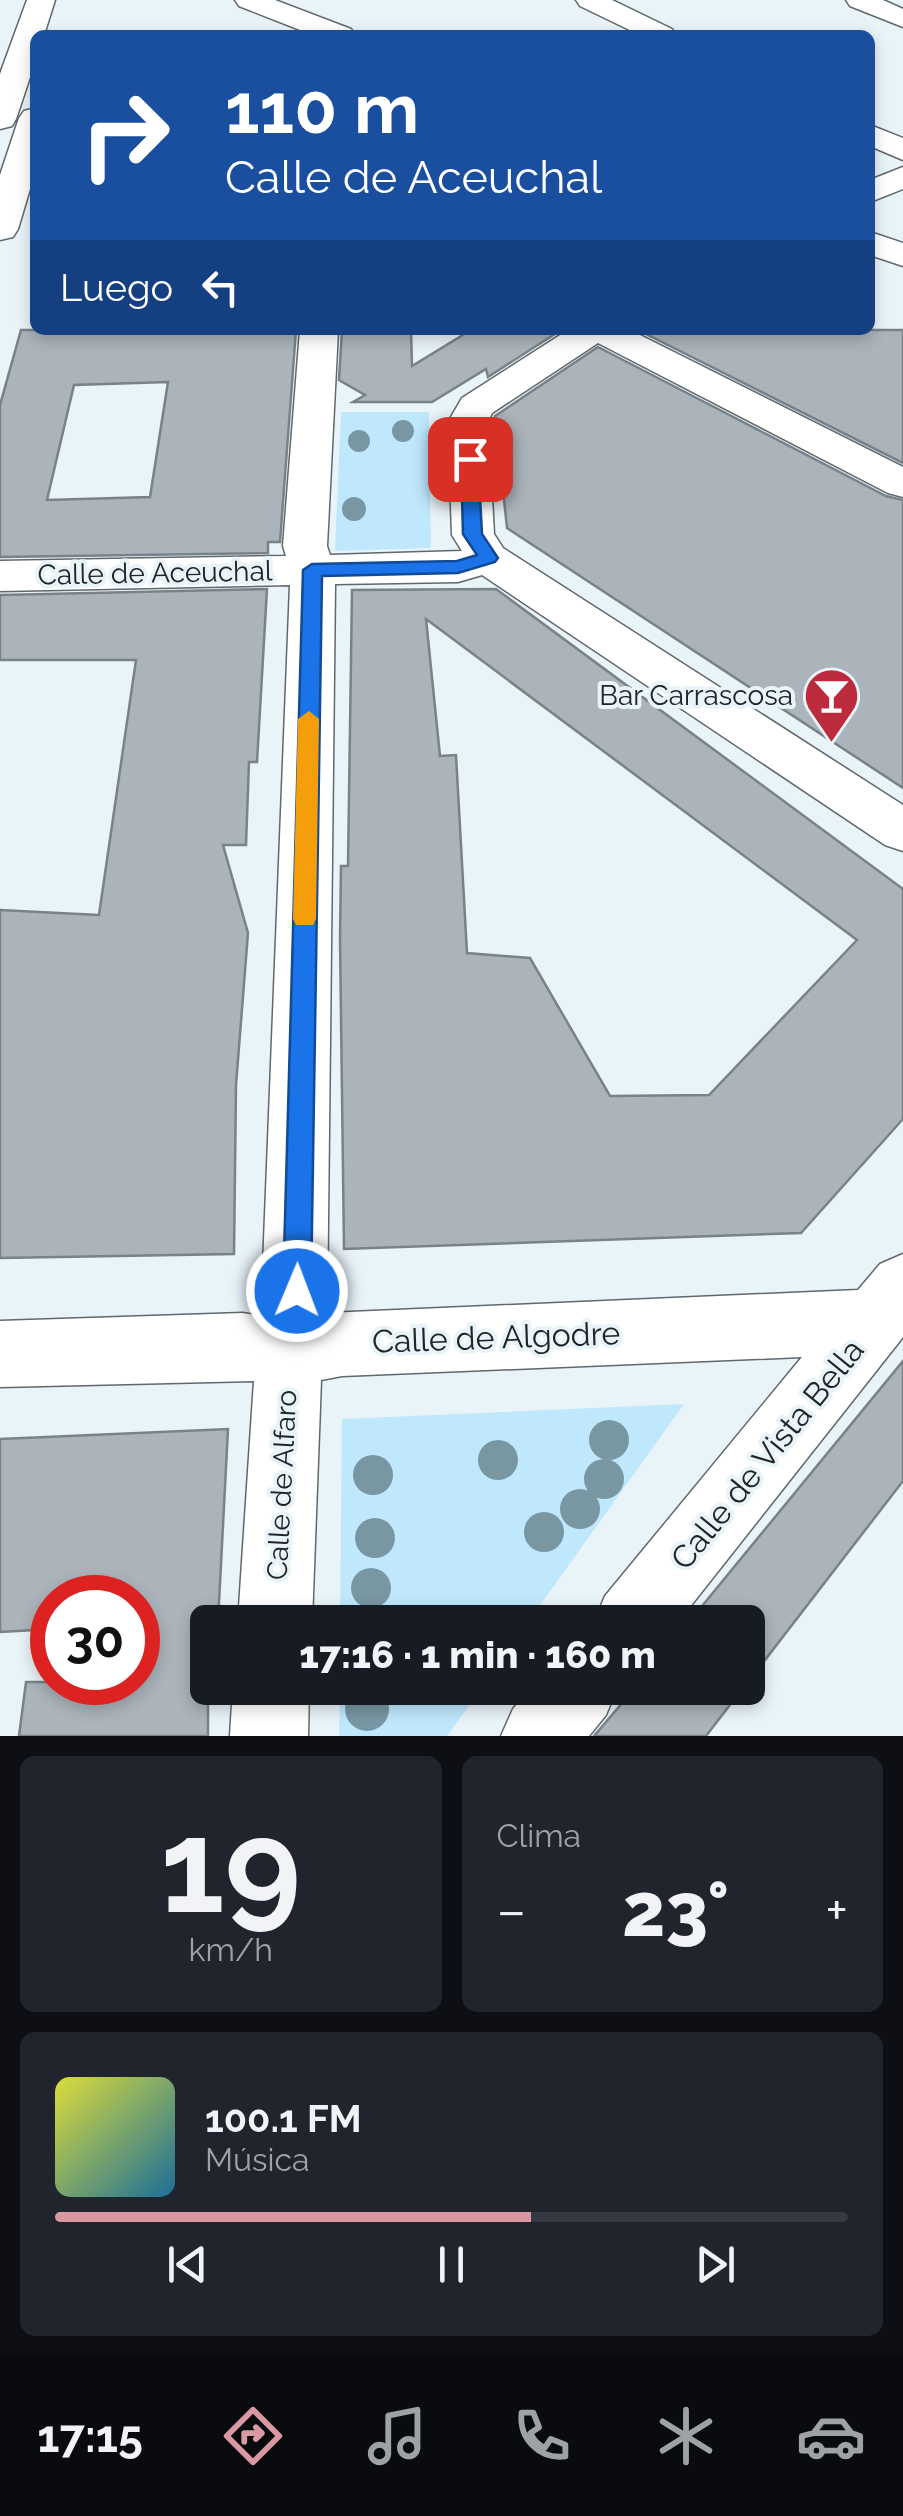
<!DOCTYPE html>
<html lang="es">
<head>
<meta charset="utf-8">
<style>
  body { margin:0; font-family:Raleway,sans-serif; background:#20242c; color:#f1f3f6; height:100vh; display:flex; flex-direction:column; font-size:38px; white-space:nowrap }
  * { box-sizing:border-box; margin:0 }
  p { font-size:32px; color:#9ea1a6 }
  .icon { flex:none; width:55px; height:55px; fill:none; stroke:currentColor; stroke-width:2; stroke-linecap:round; stroke-linejoin:round }
  .map { position:relative; height:1736px; overflow:hidden }
  .details { display:flex; flex-direction:column; gap:20px; padding:20px; background:#0d0f14; flex:1 }
  .details>* { flex:none }
  .banner { position:absolute; left:30px; top:30px; width:845px; height:305px; border-radius:15px; box-shadow:0 5px 15px #0003; background:#1a4fa0; color:#fff; overflow:hidden }
  .speed { position:absolute; left:30px; top:1575px; display:flex; gap:20px; font-size:50px; font-weight:700; text-align:center }
  .speed>* { display:grid; place-content:center; width:130px; height:130px; border-radius:50%; background:#171b24; box-shadow:0 5px 15px #0003; line-height:1 }
  .speed .limit { border:15px solid #d22; background:#fff; color:#111 }
  .pin { position:absolute; display:grid; place-items:center; width:85px; height:85px; color:#fff; margin:-42px; border-radius:20px; box-shadow:0 5px 15px #0006 }
  .me { position:absolute; width:110px; margin:-55px; rotate:1deg; stroke-linejoin:round; filter:drop-shadow(0 0 8px #0008) }
  .turn { display:flex; align-items:center; gap:35px; height:210px; padding:0 30px; font-size:45px }
  .turn .icon { width:130px; height:130px; stroke-width:2.5 }
  .turn b { display:block; font-size:70px; line-height:85px }
  .then { display:flex; align-items:center; height:95px; padding:0 30px; background:#0003; gap:20px; font-size:38px }
  .big { font-size:75px; font-weight:800; line-height:1.1 }
  .details .tile { flex:1; display:flex; flex-direction:column; justify-content:center; gap:15px; min-width:0; padding:0 35px; border-radius:15px; background:#20242c }
  .details .dial { align-items:center; gap:0 }
  .dial b { font-size:130px; line-height:1 }
  .song { display:flex; align-items:center; gap:30px }
  .cover { width:120px; height:120px; border-radius:15px; background:linear-gradient(135deg,hsl(60 70% 55%),hsl(200 70% 35%)) }
  .played { height:10px; border-radius:5px; background:linear-gradient(90deg,#d999a3 60%,#363941 60%) }
  .keys { display:flex; justify-content:space-around; direction:ltr }
  .heat { display:flex; justify-content:space-between; align-items:center; font-size:55px; direction:ltr }
  .details .tiles { flex:1; display:grid; gap:20px; grid-template-columns:1fr 1fr }
  .tile:last-child { grid-column:span 2 }
  .trip { position:absolute; left:190px; top:1605px; width:575px; height:100px; border-radius:15px; background:#171b24; box-shadow:0 5px 15px #0003; font-weight:800; line-height:100px; text-align:center }
  .dock { display:flex; height:160px; justify-content:space-around; align-items:center; background:#090b0e; color:#9ea1a6 }
  .dock .icon { width:70px; height:70px }
  .dock .active { color:#d999a3 }
  .dock b { font-size:45px; color:#f1f3f6 }
  .map>svg:first-child { display:block }
  .green { fill:#bfe8fd }
  .building { fill:#aab4ba; stroke:#798287; stroke-width:2.5; fill-rule:evenodd }
  .lines { fill:none; stroke-linecap:round; stroke-linejoin:round }
  .street-casing { stroke:#5f686d; stroke-width:3 }
  .secondary-casing { stroke:#5f686d; stroke-width:3 }
  .street { fill:#fff; fill-rule:evenodd }
  .secondary { fill:#fff; fill-rule:evenodd }
  .tree { fill:#7996a3 }
  .route { fill:#1a73e8; stroke:#114b97; stroke-width:2.5 }
  .slow { fill:#f59e0b }
  .labels { text-anchor:middle; dominant-baseline:central; stroke-width:8; stroke-linejoin:round; paint-order:stroke }
  .street-label { font-size:28px; fill:#202426; stroke:#e9f4f9 }
  .poi-label { font-size:28px; fill:#202426; stroke:#e9f4f9; text-anchor:end }
  .near-street-label { font-size:32px; fill:#202426; stroke:#e9f4f9 }
</style>
</head>
<body>
<div class="map">
<svg width="903" height="1736" viewBox="0 0 903 1736">
  <rect width="100%" height="100%" fill="#e9f4f9"/>
  <path class="green" d="M341 412H429L431 548 335 551Z
    M684 1404 528 1622H340L342 1419Z
    M340 1688H482L447 1736H339Z"/>
  <path class="building" d="M21 330H296L280 542H268V553L0 557V405ZM168 382 150 497 47 500 74 385Z
    M342 330H411L412 366 471 330H561L488 377 486 369 432 402H353L365 395 339 380Z
    M638 330H903V463Z
    M598 347 886 496 903 500V788L507 528 495 416Z
    M267 589 257 762H249L246 845H223L248 933 236 1085 234 1254 0 1258V910L99 915 136 660H0V595Z
    M496 589 903 889V1119L801 1233 344 1249 340 939 341 866H348L352 590ZM426 619 857 940 709 1095 610 1096 530 958 467 953 456 755 440 756Z
    M903 1361V1481L748 1682V1622H689Z
    M228 1429 218 1622H208V1736H19L26 1682H138V1598H52V1629L0 1632V1439Z
    M635 1688H743L706 1736H594Z"/>
  <g class="lines">
    <defs>
      <path id="street" d="M576 0H612L672 29 676 35H640L580 6Z
        M846 0H883L903 9V27L850 6Z
        M870 125 903 138V160L870 146Z
        M903 167V189L870 202V180Z
        M300 330H338L327 546 330 555 462 551 452 535 448 422 462 398 568 330H630L903 467V497L888 493 598 343 492 413 488 422 494 534 503 548 903 805V851L885 845 482 575 458 582 335 584 327 1313 858 1290 880 1264 903 1254V1337L678 1622H594L605 1596 802 1357 342 1376 321 1380 312 1622H238L254 1381 0 1387V1321L243 1313 261 1316 290 585 0 591V561L286 556 283 546Z
        M233 1688H309L308 1736H230Z
        M530 1688H617L606 1715 589 1736H501L513 1709Z"/>
      <path id="secondary" d="M27 0H55L44 35H35V62L16 119 12 126 0 129V74Z
        M235 0H275L351 29 355 35H313L239 6Z
        M35 108V172L18 229 13 237 0 240V175L19 118 24 111Z
        M870 232 903 243V266L870 255Z"/>
    </defs>
    <use href="#street" class="street-casing"/>
    <use href="#secondary" class="secondary-casing"/>
    <use href="#street" class="street"/>
    <use href="#secondary" class="secondary"/>
  </g>
  <g class="tree">
    <circle cx="403" cy="431" r="11"/>
    <circle cx="359" cy="441" r="11"/>
    <circle cx="354" cy="509" r="12"/>
    <circle cx="609" cy="1440" r="20"/>
    <circle cx="498" cy="1460" r="20"/>
    <circle cx="373" cy="1475" r="20"/>
    <circle cx="604" cy="1479" r="20"/>
    <circle cx="580" cy="1509" r="20"/>
    <circle cx="544" cy="1532" r="20"/>
    <circle cx="375" cy="1538" r="20"/>
    <circle cx="371" cy="1588" r="20"/>
    <circle cx="367" cy="1709" r="22"/>
  </g>
  <path class="route" d="M470 454 478 459 482 534 498 558 495 562 458 573 322 576 311 1291 307 1300 297 1305 287 1300 283 1291 303 570 312 564 457 561 477 555 463 534 461 459Z"/>
  <path class="slow" d="M309 711 319 719 316 919 313 925H296L293 919 298 719Z"/>
  <defs>
    <symbol id="bar-pin" viewBox="-11 -11 22 30"><path d="M0 17L-7.5 6A9.5 9.5 0 1 1 7.5 6Z" fill="#bb2a3d" stroke="#e9f4f9"/><path d="M-6-5H6L.8 .8V4.5H3.5V6h-7V4.5H-.8V.8Z" fill="#fff"/></symbol>
  </defs>
  <g fill-rule="evenodd">
    <use href="#bar-pin" x="800" y="664" width="63" height="86"/>
  </g>
  <g class="labels">
    <g class="street-label">
      <text transform="translate(155 573) rotate(-1)">Calle de Aceuchal</text>
      <text transform="translate(282 1485) rotate(-87)">Calle de Alfaro</text>
    </g>
    <g class="poi-label">
      <text x="793" y="695">Bar Carrascosa</text>
    </g>
    <g class="near-street-label">
      <text transform="translate(496 1337) rotate(-2)">Calle de Algodre</text>
      <text transform="translate(767 1454) rotate(-51)">Calle de Vista Bella</text>
    </g>
  </g>
</svg>
<div class="speed"><div class="limit">30</div></div>
<div class="pin" style="left:470px;top:459px;background:#d93025"><svg class="icon" aria-label="arrive" viewBox="0 0 24 24"><path d="M6 21V4h12l-3 4 3 4H6"/></svg></div>
<svg class="me" style="left:297px;top:1291px" viewBox="-20 -20 40 40"><circle r="17" fill="#1a73e8" stroke="#fff" stroke-width="3"/><path d="M0-11L8 9 0 5-8 9z" fill="#fff"/></svg>
<div class="trip">17:16 · 1 min · 160 m</div>
<div class="banner">
<div class="turn"><svg class="icon" aria-label="right" viewBox="0 0 24 24"><path d="M7 20v-9h11M14 6l5 5-5 5"/></svg><div><b>110 m</b>Calle de Aceuchal</div></div>
<div class="then">Luego<svg class="icon" aria-label="left" viewBox="0 0 24 24"><path d="M17 20v-9H6M10 6l-5 5 5 5"/></svg></div>
</div>
</div>
<section class="details">
<div class="tiles">
<div class="tile dial"><b>19</b><p>km/h</p></div>
<div class="tile"><p>Clima</p>
<div class="heat"><a>−</a><b class="big">23°</b><a>+</a></div>
</div>
<div class="tile">
<div class="song"><i class="cover"></i><div><b>100.1 FM</b><p>Música</p></div></div>
<div class="played"></div>
<div class="keys"><svg class="icon" aria-label="previous" viewBox="0 0 24 24"><path d="M18 5L8 12l10 7zM5 5v14"/></svg><svg class="icon" aria-label="pause" viewBox="0 0 24 24"><path d="M8 5v14M16 5v14"/></svg><svg class="icon" aria-label="next" viewBox="0 0 24 24"><path d="M6 5l10 7-10 7zM19 5v14"/></svg></div>
</div>
</div>
</section>
<nav class="dock">
<b>17:15</b>
<svg class="icon active" aria-label="directions" viewBox="0 0 24 24"><path d="M12 3l9 9-9 9-9-9zM9 14v-3h6M13 9l2 2-2 2"/></svg>
<svg class="icon" aria-label="music" viewBox="0 0 24 24"><path d="M9 18V5l10-2v13"/><circle cx="6" cy="18" r="3"/><circle cx="16" cy="16" r="3"/></svg>
<svg class="icon" aria-label="phone" viewBox="0 0 24 24"><path d="M5 4h4l2 5-3 2q2 4 5 5l2-3 5 2v4C11 20 4 13 5 4z"/></svg>
<svg class="icon" aria-label="climate" viewBox="0 0 24 24"><path d="M12 3v18M4 7l16 10M4 17L20 7"/></svg>
<svg class="icon" aria-label="car" viewBox="0 0 24 24"><path d="M5 17H2v-5l4-1 3-4h7l3 4 3 1v5h-3M9 17h6M6 11h13"/><circle cx="7" cy="17" r="2"/><circle cx="17" cy="17" r="2"/></svg>
</nav>
</body>
</html>
